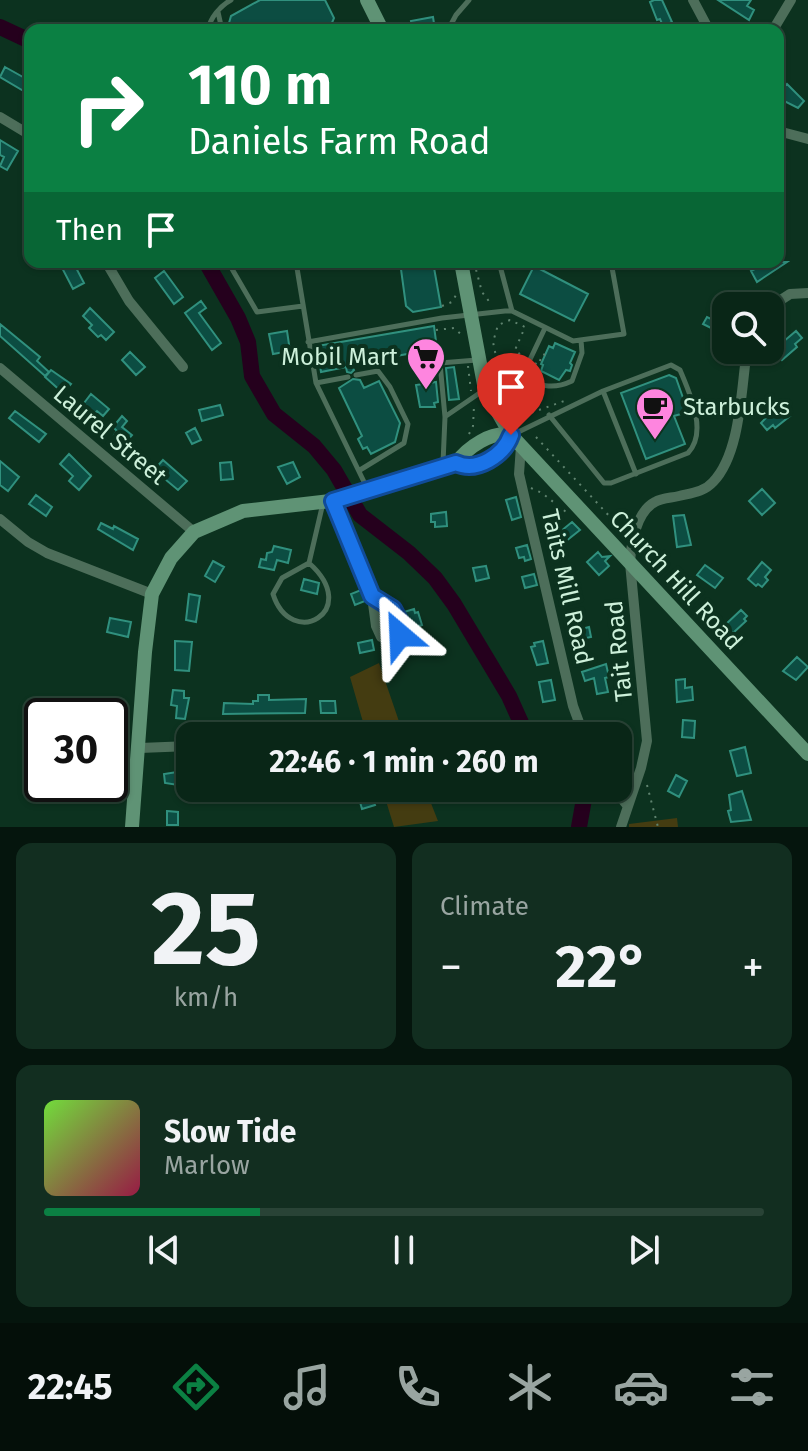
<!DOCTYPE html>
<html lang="en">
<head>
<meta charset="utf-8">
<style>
  body { margin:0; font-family:"Fira Sans",sans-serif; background:#122e20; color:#f1f3f6; height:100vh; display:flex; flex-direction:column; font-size:30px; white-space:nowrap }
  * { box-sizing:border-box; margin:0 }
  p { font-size:26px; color:#99a5a1 }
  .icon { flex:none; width:44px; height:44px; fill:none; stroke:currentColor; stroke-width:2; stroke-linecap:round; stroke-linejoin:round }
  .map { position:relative; height:827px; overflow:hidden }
  .drawer { display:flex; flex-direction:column; gap:16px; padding:16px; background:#05150d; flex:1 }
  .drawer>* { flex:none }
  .banner { position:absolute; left:24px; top:24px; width:760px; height:244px; border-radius:16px; box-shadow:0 2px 6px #0004,0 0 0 2px #294336; background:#0b8043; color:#fff; overflow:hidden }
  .buttons { position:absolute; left:712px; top:292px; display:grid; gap:16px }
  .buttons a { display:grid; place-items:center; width:72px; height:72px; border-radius:16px; background:#092617; box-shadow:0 2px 6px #0004,0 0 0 2px #294336; font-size:40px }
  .speed { position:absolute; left:24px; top:698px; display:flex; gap:16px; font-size:40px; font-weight:700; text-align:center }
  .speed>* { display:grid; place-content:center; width:104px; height:104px; border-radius:50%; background:#092617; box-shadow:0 2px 6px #0004,0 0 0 2px #294336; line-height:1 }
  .speed .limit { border:4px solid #111; border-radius:12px; background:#fff; color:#111 }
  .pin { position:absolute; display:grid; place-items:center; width:68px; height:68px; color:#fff; margin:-82px -34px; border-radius:50% 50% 50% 0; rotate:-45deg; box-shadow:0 0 8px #0007 }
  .pin .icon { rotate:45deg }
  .me { position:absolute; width:88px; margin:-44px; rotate:334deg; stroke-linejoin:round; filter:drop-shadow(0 0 6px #0008) }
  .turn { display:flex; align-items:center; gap:28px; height:168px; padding:0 32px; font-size:36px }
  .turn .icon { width:104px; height:104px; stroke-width:2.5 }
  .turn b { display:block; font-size:56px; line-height:68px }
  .then { display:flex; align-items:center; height:76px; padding:0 32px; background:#0003; gap:16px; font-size:30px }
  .big { font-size:60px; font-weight:700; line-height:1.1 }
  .drawer .tile { flex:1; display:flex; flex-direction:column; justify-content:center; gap:12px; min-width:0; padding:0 28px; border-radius:16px; background:#122e20 }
  .drawer .dial { align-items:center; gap:0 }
  .dial b { font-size:104px; line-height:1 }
  .song { display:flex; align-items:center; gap:24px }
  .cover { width:96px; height:96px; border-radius:12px; background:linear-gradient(135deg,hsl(100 70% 55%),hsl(340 70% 35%)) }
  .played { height:8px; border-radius:4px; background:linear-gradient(90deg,#0b8043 30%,#294336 30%) }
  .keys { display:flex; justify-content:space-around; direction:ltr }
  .heat { display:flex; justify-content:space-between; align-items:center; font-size:44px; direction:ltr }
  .drawer .tiles { flex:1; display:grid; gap:16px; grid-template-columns:1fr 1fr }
  .tile:last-child { grid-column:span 2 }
  .trip { position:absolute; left:176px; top:722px; width:456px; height:80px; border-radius:16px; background:#092617; box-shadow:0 2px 6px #0004,0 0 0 2px #294336; font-weight:700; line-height:80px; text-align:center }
  .tab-bar { display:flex; height:128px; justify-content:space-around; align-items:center; background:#040f09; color:#99a5a1 }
  .tab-bar .icon { width:56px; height:56px }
  .tab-bar .current { color:#0b8043 }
  .tab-bar b { font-size:36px; color:#f1f3f6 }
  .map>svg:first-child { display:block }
  .green { fill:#443c11 }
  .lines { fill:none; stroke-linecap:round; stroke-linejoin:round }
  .river { stroke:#25001d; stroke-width:16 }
  .building { fill:#0c4d42; stroke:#30907e; stroke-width:2 }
  .path { stroke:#5f836f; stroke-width:2; stroke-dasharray:2 6; stroke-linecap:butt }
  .lane { stroke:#4d6e5a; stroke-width:5 }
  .street { stroke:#4d6e5a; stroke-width:10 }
  .secondary { stroke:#5f9375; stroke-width:14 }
  .route-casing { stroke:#114b97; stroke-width:20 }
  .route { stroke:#1a73e8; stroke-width:14 }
  .labels { text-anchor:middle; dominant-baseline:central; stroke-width:8; stroke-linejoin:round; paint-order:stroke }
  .poi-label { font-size:24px; fill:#cdf0da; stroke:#0c321f; text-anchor:end }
  .street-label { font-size:24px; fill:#cdf0da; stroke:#0c321f }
</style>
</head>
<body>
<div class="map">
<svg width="808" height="827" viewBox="0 0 808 827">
  <rect width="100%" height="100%" fill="#0c321f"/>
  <path class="green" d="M379 663 404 736H367L350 677Z
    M382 788H425L438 821 394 827Z
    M677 818 678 827H629V824Z"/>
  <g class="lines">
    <path class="river" d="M0 27 30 41
      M206 262 238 318 248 342 252 376 274 414 314 446 334 470 360 515 409 553 435 578 454 604 509 696 522 725 534 736
      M579 827 586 788"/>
  </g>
  <path class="building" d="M260 0H325L334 18 329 30H227L231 16Z
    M654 0H662L672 22 663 26 660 19 657 20 650 2Z
    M718 0H751L747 6 754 10 749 20Z
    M433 17 435 30H413L411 21Z
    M5 67 30 81 27 93 0 77Z
    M787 84 804 101 798 108 778 98V93Z
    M0 140 18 151 7 170 0 166 4 157 0 155Z
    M59 262H73L84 283 73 289Z
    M400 262H433L441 307 413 312 406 306Z
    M768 262H787L757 282 751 271Z
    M534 266 588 294 574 321 520 294Z
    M164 271 183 297 174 304 155 278Z
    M726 298V319L719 332 703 324 707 317 711 319 714 312 718 314Z
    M201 301 206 308 199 313 221 343 212 350 185 313Z
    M90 308 114 332 106 340 101 335 98 337 89 328 92 325 83 316Z
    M0 324 40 357 37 361 49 372 45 376 0 336Z
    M434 326 437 349 427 352 428 356 413 359V353L374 360 373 362 351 365 354 370 351 373 347 372 346 367 321 372 317 346Z
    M287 331 290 351 273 354 269 334Z
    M796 331 802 338 795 344 797 347 782 360 771 346 780 339 783 342Z
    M555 343 575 352 570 363 572 365 570 371 566 370 559 380 541 371 543 365 541 364 549 346 553 348Z
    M130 352 145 367 136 375 122 360Z
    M454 367 459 399 449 400 446 368Z
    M51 370 71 384 63 393 45 377Z
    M669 375 676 378 688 412 674 416 685 444 646 459 621 393Z
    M353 379 360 380 364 388 379 381 400 423 395 442 371 454 367 447 363 449 358 439 362 436 339 388Z
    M436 382 438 402 434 403 435 407H420L416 385Z
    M91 394 109 409 103 416 97 411 92 416 81 407Z
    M780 403 790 416 775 428 773 425 767 430 761 423Z
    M220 405 223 415 202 421 199 410Z
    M15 411 46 434 39 442 9 418Z
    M122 416 127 421 122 427 132 435 124 444 114 435 117 431 113 427Z
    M195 428 201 440 192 444 186 433Z
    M69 454 91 476 79 490 69 481 73 476 60 464Z
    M163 460 187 481 178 490 154 470Z
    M0 461 19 477 8 491 0 485Z
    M231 462 233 479 221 480 220 463Z
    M293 462 300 477 287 484 278 467Z
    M762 489 775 503 762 515 749 501Z
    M36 495 52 507 46 516 29 504Z
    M516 497 521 517 512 520 506 500Z
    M446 512 447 526 435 527V522H431V514Z
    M684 515 691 545 677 547 673 516Z
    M572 522 580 530 566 541 560 534 561 531Z
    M101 523 113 529 114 526 138 539 133 550 98 529Z
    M527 545 531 559 525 561 524 557 519 558 516 548Z
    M274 546 291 550 288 563 277 560 274 570 259 567 261 559 266 560 267 553 272 552Z
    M598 552 602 557 610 556 605 561 609 566 599 575 587 562Z
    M213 561 224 567 215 582 205 576Z
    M762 562 771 570 765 577 768 580 762 587 758 584 756 586 748 579Z
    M705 565 723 578 715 588 697 575Z
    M486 566 489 578 476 581 473 568Z
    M534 574 537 585 525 588 522 577Z
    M304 579 319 583 317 594 301 590Z
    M361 590 365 601 355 605 351 594Z
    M189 594 200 596 196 622 186 620Z
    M414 609 415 613 418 612 422 625 408 629 404 612Z
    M741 610 747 616 744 619 746 621 733 633 725 625Z
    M110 618 131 622 128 637 107 632Z
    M589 627 591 637 576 640 574 631Z
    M372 640 374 650 360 653 358 643Z
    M175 641 192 642 189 671 175 670Z
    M543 641 548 663 537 665 531 647 535 646 534 643Z
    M797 657 808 667 796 680 783 671Z
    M606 664 609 677 605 678 608 692 597 694 594 678 585 681 582 672Z
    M685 679V688L692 687 693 700 677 702 676 680Z
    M551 680 555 700 543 702 539 682Z
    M173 690 184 691V698H189L185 719 176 718 177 706 171 705Z
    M258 695H269V700L306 699 305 713 223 714 224 703 253 704V701H258Z
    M320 701H335L336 713H321Z
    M110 710 118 711 115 746H110Z
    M683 720 695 721 694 738 682 737Z
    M745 747 751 773 737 776 730 751Z
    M184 771 185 786 165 783 164 774Z
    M676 775 687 781 679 797 668 791Z
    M93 784H109L107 797 91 795Z
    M356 788H375L378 799 373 800 375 805 362 809Z
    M742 791 751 820 731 822 728 811 731 810 729 795Z
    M167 811 178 812V825H167Z"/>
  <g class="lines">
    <path class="path" d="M474 262 482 292 491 304
      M442 306 452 302 456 295
      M436 330 454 328 463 336
      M535 363 538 365 543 354 545 355
      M468 366 471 391
      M505 400 493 342 498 325 510 320 525 327 515 350 522 356
      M509 409 525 415 567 400
      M469 434 473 426 474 406
      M536 437 625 533
      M531 488 542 493 566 512
      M647 785 658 827"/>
    <path class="lane" d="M218 12 222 30
      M208 30C210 18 220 6 231 0
      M448 30 456 15 469 0
      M228 262 257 312 303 306
      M296 262 316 383 368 490
      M499 262 512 311
      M500 267 524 262
      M545 328 525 370C534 389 555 389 572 381L582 353 581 340
      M308 342 442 318 505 311H512L573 341 624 334 611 262
      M356 375 378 371 390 387 408 424 404 443 360 470
      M316 383 348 377
      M603 391 636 474
      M446 416 484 390
      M512 435 603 391 671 365 680 370C690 394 708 432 688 453L611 483H604L549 415
      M443 463 445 417 440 363 477 360
      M309 563 282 578 273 594C291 651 363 611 309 563L323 503"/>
    <path class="street" d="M693 0 709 30
      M773 30 791 0
      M0 117 30 135
      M778 131 808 139
      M106 262 129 301 183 367
      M770 307 790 294 808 293
      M0 368 194 532
      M521 446 519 474 573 706 584 736
      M333 501 372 596 376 626 381 637 393 639 400 635C402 614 389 604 372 596
      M0 519 28 542 47 553 152 594
      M140 748 190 746
      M613 788 627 805
      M621 827 641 768 647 741 630 563C631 544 636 512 655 502 662 498 671 498 679 496 692 493 704 492 713 482 741 453 741 388 747 350"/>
    <path class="secondary" d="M367 0 382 30
      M461 262 485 390 511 435 808 754
      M456 463C477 473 504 455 511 435
      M132 827 145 652 152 594 171 558 194 532 243 511 339 500 456 463C468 447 491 431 511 435"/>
  </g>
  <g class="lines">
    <defs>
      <path id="route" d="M400 635 401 624 393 609 372 596 333 501 456 463C477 473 504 455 511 435"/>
    </defs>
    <use href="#route" class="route-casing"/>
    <use href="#route" class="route"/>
  </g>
  <defs>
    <symbol id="supermarket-pin" viewBox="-11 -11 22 30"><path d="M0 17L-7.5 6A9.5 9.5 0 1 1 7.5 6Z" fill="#fe85df" stroke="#0c321f"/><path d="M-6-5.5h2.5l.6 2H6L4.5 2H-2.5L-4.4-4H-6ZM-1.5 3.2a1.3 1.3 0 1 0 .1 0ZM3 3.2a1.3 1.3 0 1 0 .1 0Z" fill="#111"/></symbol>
    <symbol id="cafe-pin" viewBox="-11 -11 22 30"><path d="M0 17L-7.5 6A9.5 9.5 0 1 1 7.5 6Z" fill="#fe85df" stroke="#0c321f"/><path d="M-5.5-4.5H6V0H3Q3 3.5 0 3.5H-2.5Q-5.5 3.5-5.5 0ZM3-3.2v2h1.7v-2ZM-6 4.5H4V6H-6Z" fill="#111"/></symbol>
  </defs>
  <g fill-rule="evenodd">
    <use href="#supermarket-pin" x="404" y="335" width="44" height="60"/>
    <use href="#cafe-pin" x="633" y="385" width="44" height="60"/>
  </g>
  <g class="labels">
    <g class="poi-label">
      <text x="398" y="357">Mobil Mart</text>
      <text x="683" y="407" text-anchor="start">Starbucks</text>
    </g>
    <g class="street-label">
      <text transform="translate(110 435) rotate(40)">Laurel Street</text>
      <text transform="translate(676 580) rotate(47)">Church Hill Road</text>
      <text transform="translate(567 587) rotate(77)">Taits Mill Road</text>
      <text transform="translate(619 651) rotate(-96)">Tait Road</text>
    </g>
  </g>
</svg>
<div class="buttons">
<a><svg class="icon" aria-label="search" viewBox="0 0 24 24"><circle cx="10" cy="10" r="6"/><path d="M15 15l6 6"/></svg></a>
</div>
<div class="speed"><div class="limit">30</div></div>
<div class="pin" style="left:511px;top:435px;background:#d93025"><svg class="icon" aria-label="arrive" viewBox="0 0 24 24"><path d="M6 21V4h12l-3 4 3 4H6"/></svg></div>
<svg class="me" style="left:400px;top:635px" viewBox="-20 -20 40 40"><path d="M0-17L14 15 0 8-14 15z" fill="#1a73e8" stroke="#fff" stroke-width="4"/></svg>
<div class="trip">22:46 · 1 min · 260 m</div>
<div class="banner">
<div class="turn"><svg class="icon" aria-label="right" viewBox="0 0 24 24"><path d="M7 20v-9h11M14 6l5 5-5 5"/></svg><div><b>110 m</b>Daniels Farm Road</div></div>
<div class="then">Then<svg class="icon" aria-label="arrive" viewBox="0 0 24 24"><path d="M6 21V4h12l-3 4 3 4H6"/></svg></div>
</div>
</div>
<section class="drawer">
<div class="tiles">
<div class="tile dial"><b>25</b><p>km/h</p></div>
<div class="tile"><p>Climate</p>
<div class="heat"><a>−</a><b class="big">22°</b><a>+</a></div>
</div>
<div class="tile">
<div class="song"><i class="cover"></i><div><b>Slow Tide</b><p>Marlow</p></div></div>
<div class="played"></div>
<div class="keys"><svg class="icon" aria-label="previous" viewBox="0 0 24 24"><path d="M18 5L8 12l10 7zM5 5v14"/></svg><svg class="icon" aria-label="pause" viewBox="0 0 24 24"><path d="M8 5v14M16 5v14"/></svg><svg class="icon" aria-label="next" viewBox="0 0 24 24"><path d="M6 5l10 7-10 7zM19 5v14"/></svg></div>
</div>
</div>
</section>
<nav class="tab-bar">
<b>22:45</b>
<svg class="icon current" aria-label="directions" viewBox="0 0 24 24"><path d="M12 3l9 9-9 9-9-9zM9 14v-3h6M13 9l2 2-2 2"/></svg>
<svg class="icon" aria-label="music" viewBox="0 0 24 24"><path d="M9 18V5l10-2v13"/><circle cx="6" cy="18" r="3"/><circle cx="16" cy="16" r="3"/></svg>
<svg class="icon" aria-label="phone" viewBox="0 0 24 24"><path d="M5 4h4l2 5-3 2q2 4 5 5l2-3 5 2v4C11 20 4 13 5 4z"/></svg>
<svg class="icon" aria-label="climate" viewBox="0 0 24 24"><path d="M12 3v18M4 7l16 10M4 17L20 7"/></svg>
<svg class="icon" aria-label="car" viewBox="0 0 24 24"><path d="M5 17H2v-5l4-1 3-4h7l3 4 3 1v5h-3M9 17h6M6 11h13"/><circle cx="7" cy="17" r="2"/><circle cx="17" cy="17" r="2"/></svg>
<svg class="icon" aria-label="filters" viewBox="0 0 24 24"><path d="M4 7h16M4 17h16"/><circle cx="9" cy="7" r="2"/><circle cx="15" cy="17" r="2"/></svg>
</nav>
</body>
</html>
